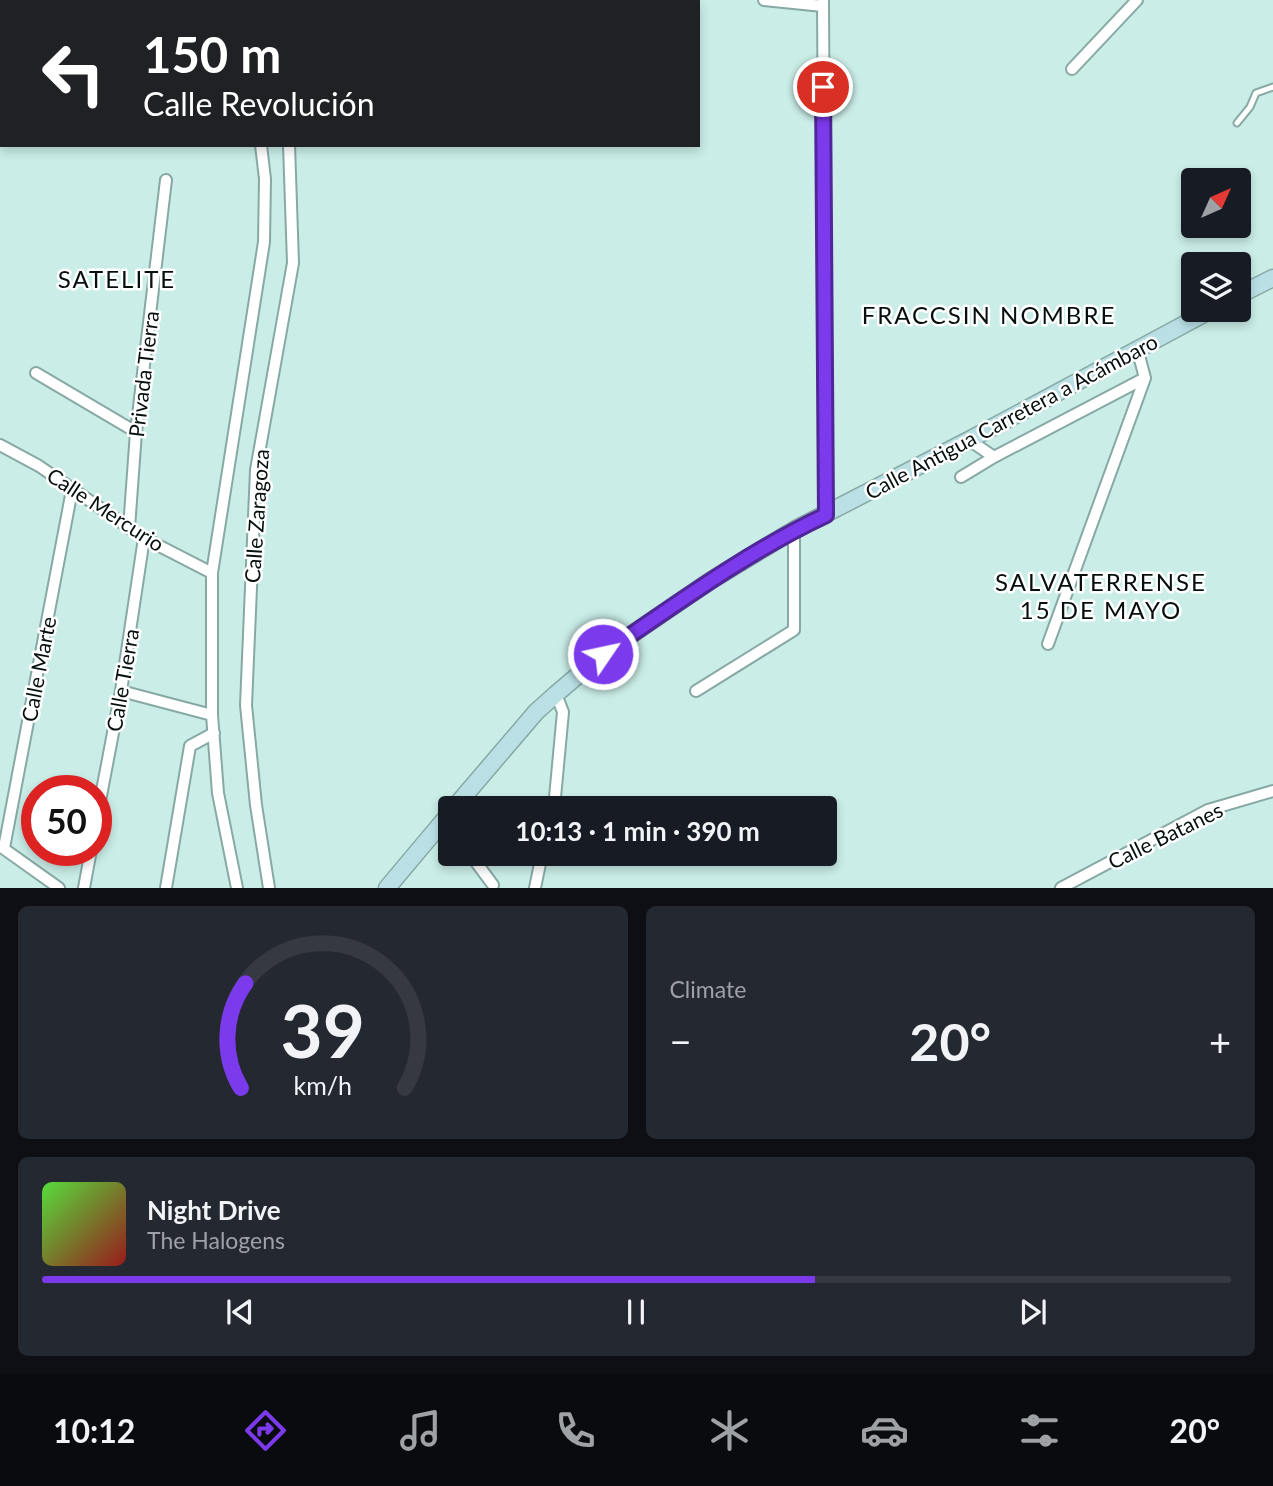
<!DOCTYPE html>
<html lang="en">
<head>
<meta charset="utf-8">
<style>
  body { margin:0; font-family:Lato,sans-serif; background:#242831; color:#f1f3f6; height:100vh; display:flex; flex-direction:column; font-size:26px; white-space:nowrap }
  * { box-sizing:border-box; margin:0 }
  p { font-size:23px; color:#9ea1a6 }
  .icon { flex:none; width:38px; height:38px; fill:none; stroke:currentColor; stroke-width:2; stroke-linecap:round; stroke-linejoin:round }
  .map { position:relative; height:888px; overflow:hidden }
  .details { display:flex; flex-direction:column; gap:18px; padding:18px; background:#0d0f14; flex:1 }
  .details>* { flex:none }
  .banner { position:absolute; left:0px; top:0px; width:700px; height:147px; box-shadow:0 4px 10px #0003; background:#202124; color:#fff; overflow:hidden }
  .needle { width:46px; rotate:45deg }
  .fabs { position:absolute; left:1181px; top:168px; display:grid; gap:14px }
  .fabs a { display:grid; place-items:center; width:70px; height:70px; border-radius:7px; background:#171b24; box-shadow:0 4px 10px #0003; font-size:35px }
  .speed { position:absolute; left:21px; top:775px; display:flex; gap:14px; font-size:35px; font-weight:700; text-align:center }
  .speed>* { display:grid; place-content:center; width:91px; height:91px; border-radius:50%; background:#171b24; box-shadow:0 4px 10px #0003; line-height:1 }
  .speed .limit { border:10px solid #d22; background:#fff; color:#111 }
  .pin { position:absolute; display:grid; place-items:center; width:60px; height:60px; color:#fff; margin:-30px; border:4px solid #fff; border-radius:50%; box-shadow:0 2px 7px #0007 }
  .me { position:absolute; width:77px; margin:-38px; rotate:56deg; stroke-linejoin:round; filter:drop-shadow(0 0 5px #0008) }
  .turn { display:flex; align-items:center; gap:24px; height:147px; padding:0 28px; font-size:32px }
  .turn .icon { width:91px; height:91px; stroke-width:2.5 }
  .turn b { display:block; font-size:49px; line-height:60px }
  .big { font-size:52px; font-weight:700; line-height:1.1 }
  .details .widget { flex:1; display:flex; flex-direction:column; justify-content:center; gap:10px; min-width:0; padding:0 24px; border-radius:10px; background:#242831 }
  .details .dial { align-items:center; gap:0 }
  .dial svg { height:182px; overflow:visible; fill:none; stroke:#363941; stroke-width:7; stroke-linecap:round; text-anchor:middle }
  .dial text { fill:#f1f3f6; stroke:none }
  .song { display:flex; align-items:center; gap:21px }
  .cover { width:84px; height:84px; border-radius:10px; background:linear-gradient(135deg,hsl(110 70% 55%),hsl(0 70% 35%)) }
  .played { height:7px; border-radius:4px; background:linear-gradient(90deg,#7c3aed 65%,#363941 65%) }
  .keys { display:flex; justify-content:space-around; direction:ltr }
  .heat { display:flex; justify-content:space-between; align-items:center; font-size:38px; direction:ltr }
  .details .tiles { flex:1; display:grid; gap:18px; grid-template-columns:1fr 1fr }
  .widget:last-child { grid-column:span 2 }
  .trip { position:absolute; left:438px; top:796px; width:399px; height:70px; border-radius:7px; background:#171b24; box-shadow:0 4px 10px #0003; font-weight:700; line-height:70px; text-align:center }
  .dock { display:flex; height:112px; justify-content:space-around; align-items:center; background:#090b0e; color:#9ea1a6 }
  .dock .icon { width:49px; height:49px }
  .dock .current { color:#7c3aed }
  .dock b { font-size:32px; color:#f1f3f6 }
  .map>svg:first-child { display:block }
  .lines { fill:none; stroke-linecap:round; stroke-linejoin:round }
  .service-casing { stroke:#87a9a4; stroke-width:9 }
  .minor-casing { stroke:#87a9a4; stroke-width:14 }
  .secondary-casing { stroke:#87a9a4; stroke-width:19 }
  .primary-casing { stroke:#fff; stroke-width:21 }
  .service { stroke:#fff; stroke-width:5 }
  .minor { stroke:#fff; stroke-width:10 }
  .secondary { stroke:#bae0e6; stroke-width:16 }
  .primary { stroke:#75c1cd; stroke-width:18 }
  .route-casing { stroke:#51269a; stroke-width:18 }
  .route { stroke:#7c3aed; stroke-width:12 }
  .labels { text-anchor:middle; dominant-baseline:central; stroke-width:5; stroke-linejoin:round; paint-order:stroke }
  .street-label { font-size:21px; fill:#040f0e; stroke:#fff }
  .quarter-label { font-size:24px; letter-spacing:2px; fill:#040f0e; stroke:#fff }
</style>
</head>
<body>
<div class="map">
<svg width="1273" height="888" viewBox="0 0 1273 888">
  <rect width="100%" height="100%" fill="#caede8"/>
  <g class="lines">
    <defs>
      <path id="service" d="M1237 123 1250 107 1256 93 1273 87"/>
      <path id="minor" d="M248 0V2
        M277 0V2
        M764 0 823 6
        M823 0 826 515
        M1072 69 1137 0
        M36 373 136 432
        M969 440 994 457
        M0 445 39 466 144 538 212 573
        M961 477 994 457 1145 378
        M129 528 136 432 166 180
        M1048 644 1145 378 1137 348
        M121 691 212 715
        M696 691 794 630V530
        M554 808 563 712 556 694
        M96 822 121 691 144 538
        M0 846 59 888
        M4 848 72 490
        M470 854 493 885
        M84 888 91 850
        M166 888 190 746 214 733
        M237 888 218 793 212 715V573L264 242 265 179 261 145
        M269 888 256 805 246 705 256 470 293 263 289 145
        M535 888 542 854
        M1061 888 1208 810 1273 791"/>
      <path id="secondary" d="M1239 295 1273 278
        M454 808 536 712 556 694 603 654 710 581 794 530 969 440 1211 310
        M387 888 450 813"/>
      <path id="primary" d="M14 2V0
        M0 52 2 45
        M0 100 2 93"/>
    </defs>
    <use href="#service" class="service-casing"/>
    <use href="#minor" class="minor-casing"/>
    <use href="#secondary" class="secondary-casing"/>
    <use href="#primary" class="primary-casing"/>
    <use href="#service" class="service"/>
    <use href="#minor" class="minor"/>
    <use href="#secondary" class="secondary"/>
    <use href="#primary" class="primary"/>
  </g>
  <g class="lines">
    <defs>
      <path id="route" d="M603 654C675 605 747 552 826 515L823 87"/>
    </defs>
    <use href="#route" class="route-casing"/>
    <use href="#route" class="route"/>
  </g>
  <g class="labels">
    <g class="street-label">
      <text transform="translate(143 374) rotate(-83)">Privada Tierra</text>
      <text transform="translate(1011 416) rotate(-28)">Calle Antigua Carretera a Acámbaro</text>
      <text transform="translate(106 509) rotate(33)">Calle Mercurio</text>
      <text transform="translate(256 516) rotate(-86)">Calle Zaragoza</text>
      <text transform="translate(38 669) rotate(-79)">Calle Marte</text>
      <text transform="translate(122 680) rotate(-80)">Calle Tierra</text>
      <text transform="translate(1165 835) rotate(-26)">Calle Batanes</text>
    </g>
    <g class="quarter-label">
      <text x="117" y="278">SATELITE</text>
      <text x="989" y="314">FRACCSIN NOMBRE</text>
      <text x="1101" y="581">SALVATERRENSE<tspan x="1101" dy="28">15 DE MAYO</tspan></text>
    </g>
  </g>
</svg>
<div class="fabs">
<a><svg class="needle" viewBox="-14 -14 28 28"><path d="M0-13l5 13h-10z" fill="#e53935"/><path d="M0 13l5-13h-10z" fill="#9ea1a6"/></svg></a>
<a><svg class="icon" aria-label="layers" viewBox="0 0 24 24"><path d="M12 4l9 5-9 5-9-5zM3 14l9 5 9-5"/></svg></a>
</div>
<div class="speed"><div class="limit">50</div></div>
<div class="pin" style="left:823px;top:87px;background:#d93025"><svg class="icon" aria-label="arrive" viewBox="0 0 24 24"><path d="M6 21V4h12l-3 4 3 4H6"/></svg></div>
<svg class="me" style="left:603px;top:654px" viewBox="-20 -20 40 40"><circle r="17" fill="#7c3aed" stroke="#fff" stroke-width="3"/><path d="M0-11L8 9 0 5-8 9z" fill="#fff"/></svg>
<div class="trip">10:13 · 1 min · 390 m</div>
<div class="banner">
<div class="turn"><svg class="icon" aria-label="left" viewBox="0 0 24 24"><path d="M17 20v-9H6M10 6l-5 5 5 5"/></svg><div><b>150 m</b>Calle Revolución</div></div>
</div>
</div>
<section class="details">
<div class="tiles">
<div class="widget dial"><svg viewBox="0 0 100 80">
<path d="M14 69A42 42 0 1 1 86 69"/>
<path d="M14 69A42 42 0 0 1 16 23" stroke="#7c3aed"/>
<text x="50" y="56" font-size="32" font-weight="700">39</text>
<text x="50" y="72" font-size="11">km/h</text>
</svg></div>
<div class="widget"><p>Climate</p>
<div class="heat"><a>−</a><b class="big">20°</b><a>+</a></div>
</div>
<div class="widget">
<div class="song"><i class="cover"></i><div><b>Night Drive</b><p>The Halogens</p></div></div>
<div class="played"></div>
<div class="keys"><svg class="icon" aria-label="previous" viewBox="0 0 24 24"><path d="M18 5L8 12l10 7zM5 5v14"/></svg><svg class="icon" aria-label="pause" viewBox="0 0 24 24"><path d="M8 5v14M16 5v14"/></svg><svg class="icon" aria-label="next" viewBox="0 0 24 24"><path d="M6 5l10 7-10 7zM19 5v14"/></svg></div>
</div>
</div>
</section>
<nav class="dock">
<b>10:12</b>
<svg class="icon current" aria-label="directions" viewBox="0 0 24 24"><path d="M12 3l9 9-9 9-9-9zM9 14v-3h6M13 9l2 2-2 2"/></svg>
<svg class="icon" aria-label="music" viewBox="0 0 24 24"><path d="M9 18V5l10-2v13"/><circle cx="6" cy="18" r="3"/><circle cx="16" cy="16" r="3"/></svg>
<svg class="icon" aria-label="phone" viewBox="0 0 24 24"><path d="M5 4h4l2 5-3 2q2 4 5 5l2-3 5 2v4C11 20 4 13 5 4z"/></svg>
<svg class="icon" aria-label="climate" viewBox="0 0 24 24"><path d="M12 3v18M4 7l16 10M4 17L20 7"/></svg>
<svg class="icon" aria-label="car" viewBox="0 0 24 24"><path d="M5 17H2v-5l4-1 3-4h7l3 4 3 1v5h-3M9 17h6M6 11h13"/><circle cx="7" cy="17" r="2"/><circle cx="17" cy="17" r="2"/></svg>
<svg class="icon" aria-label="filters" viewBox="0 0 24 24"><path d="M4 7h16M4 17h16"/><circle cx="9" cy="7" r="2"/><circle cx="15" cy="17" r="2"/></svg>
<b>20°</b>
</nav>
</body>
</html>
